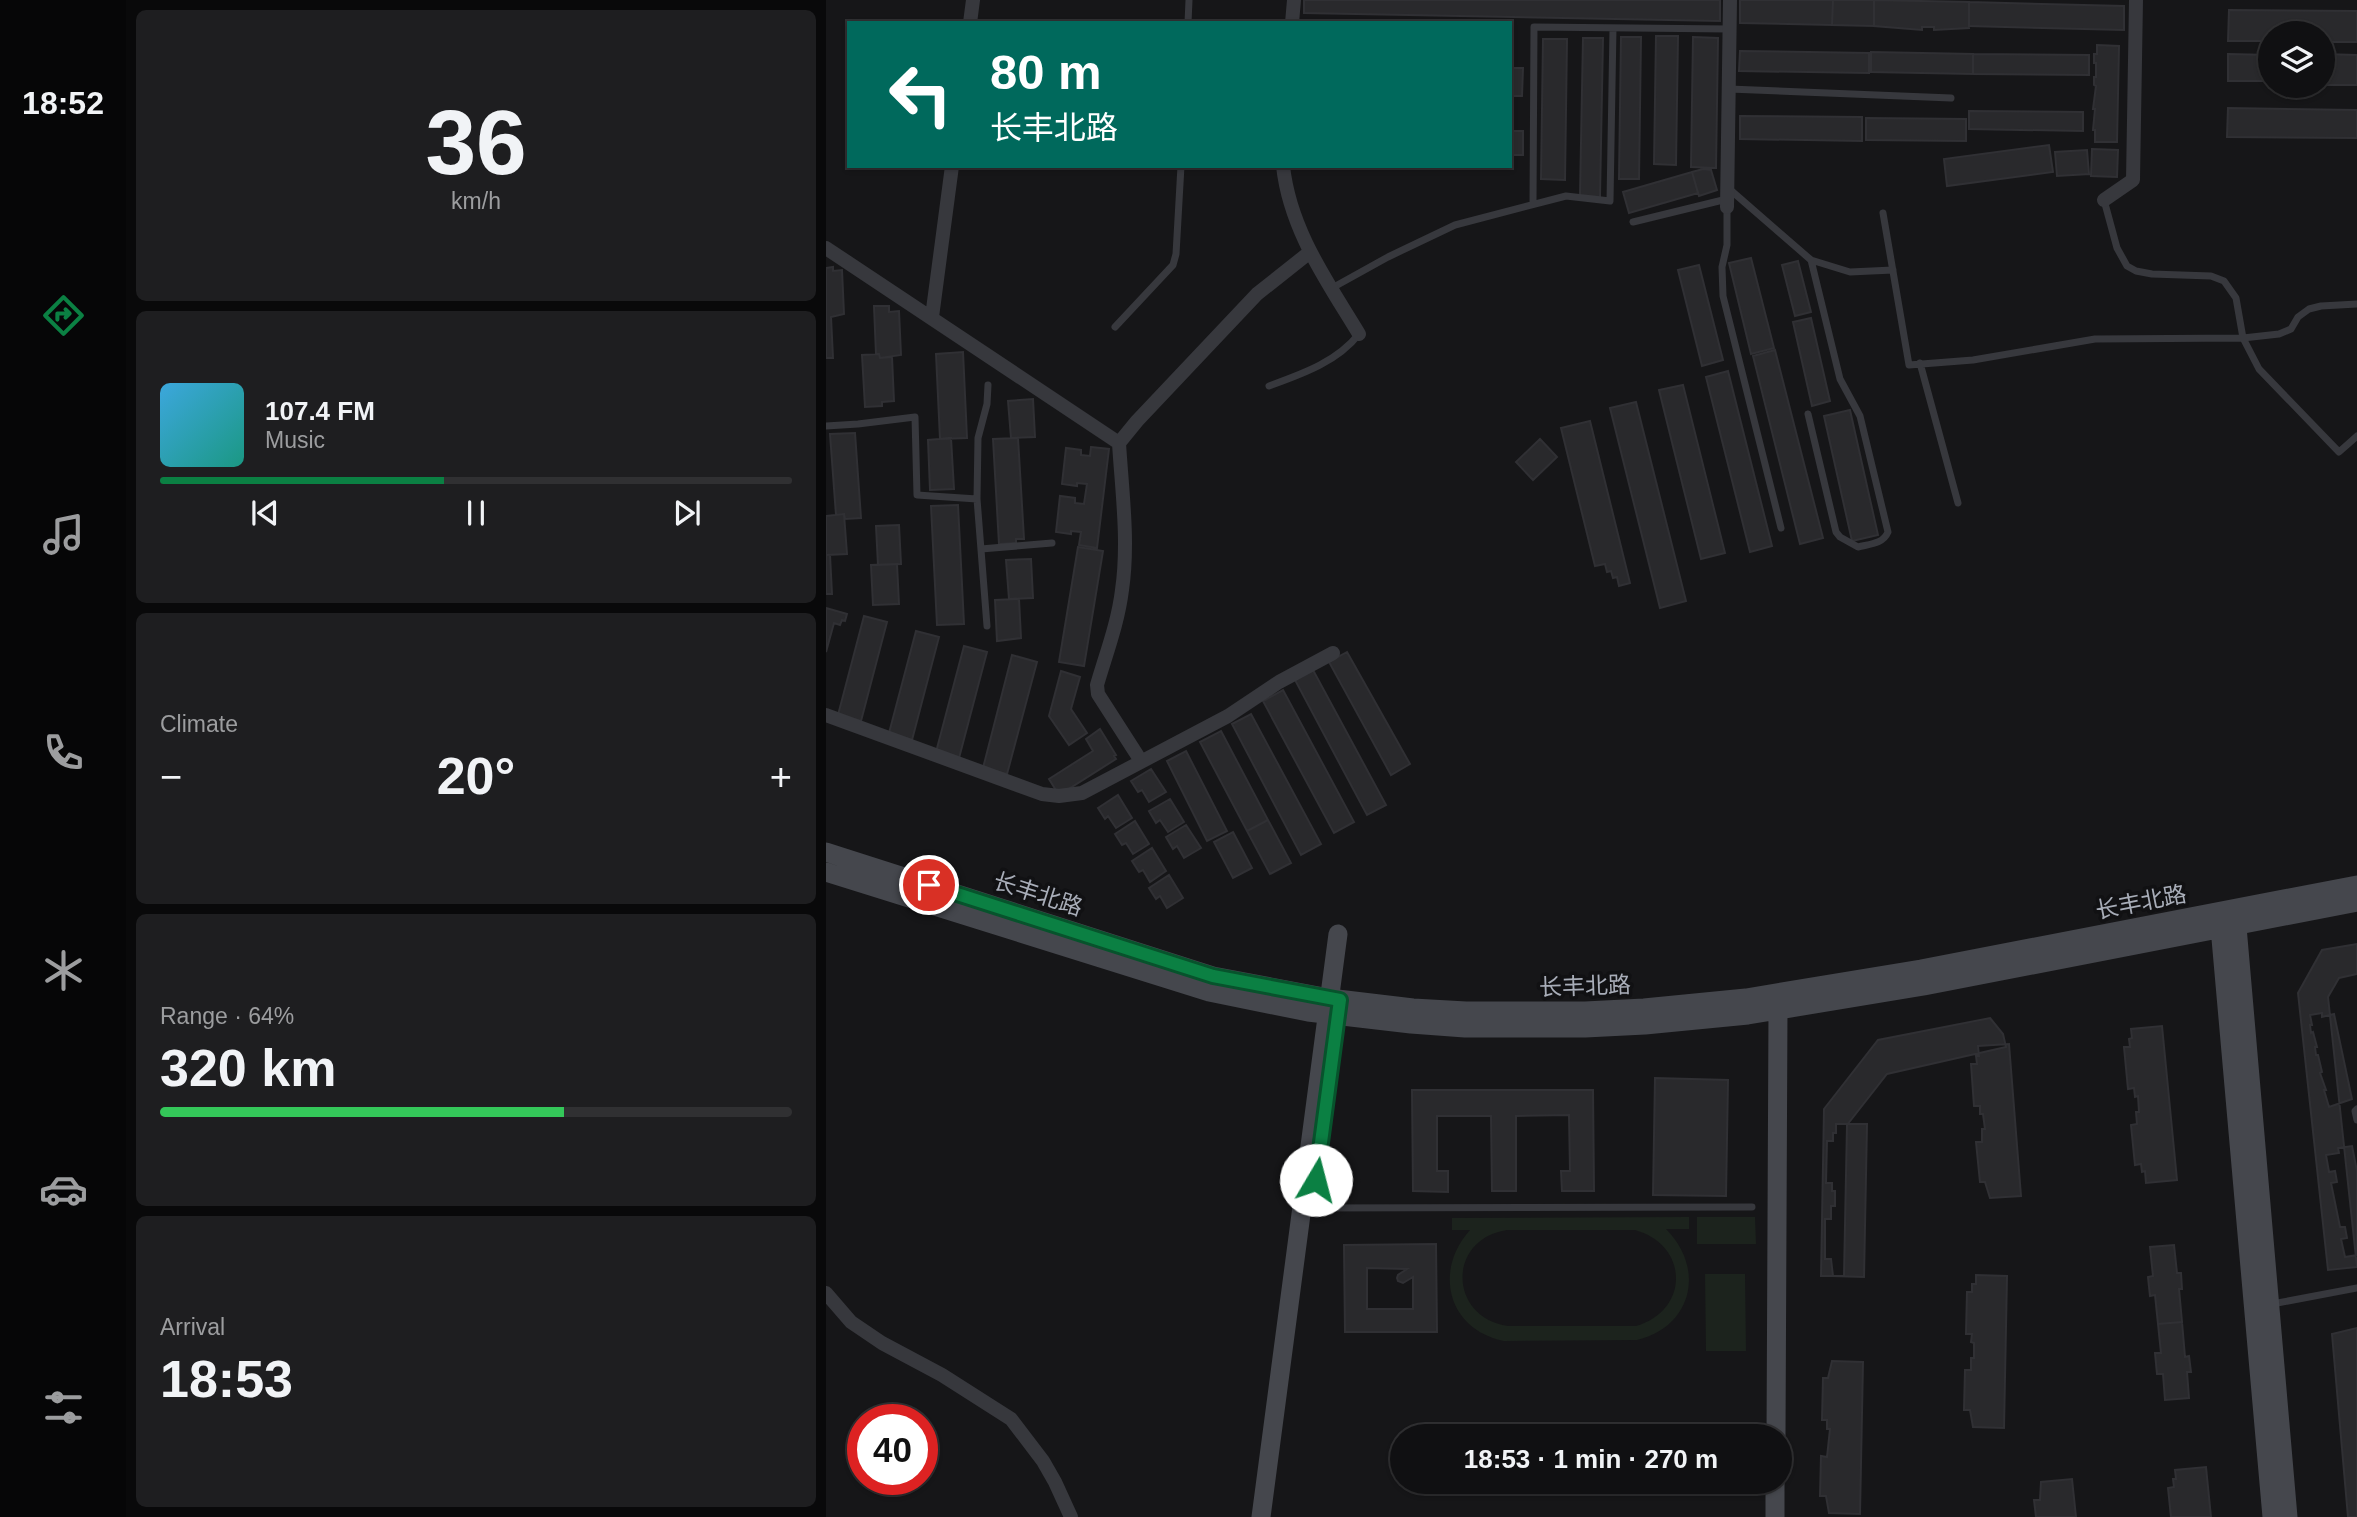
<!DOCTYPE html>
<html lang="en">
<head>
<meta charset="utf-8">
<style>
  body { margin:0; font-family:Arial,"Noto Sans SC",sans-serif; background:#1e1e20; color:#f1f3f6; height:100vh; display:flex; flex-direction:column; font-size:26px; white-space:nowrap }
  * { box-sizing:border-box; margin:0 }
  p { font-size:23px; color:#9c9d9f }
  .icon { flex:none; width:38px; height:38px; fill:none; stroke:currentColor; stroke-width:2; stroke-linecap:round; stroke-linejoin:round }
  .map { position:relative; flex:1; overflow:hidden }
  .panel { display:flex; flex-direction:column; gap:10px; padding:10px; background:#09090a; width:700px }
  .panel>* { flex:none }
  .top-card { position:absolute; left:21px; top:21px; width:665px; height:147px; border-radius:0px; box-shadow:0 2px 5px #0004,0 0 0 2px #303032; background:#00695c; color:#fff; overflow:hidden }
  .fabs { position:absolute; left:1432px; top:21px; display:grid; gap:14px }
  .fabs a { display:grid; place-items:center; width:77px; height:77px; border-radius:50%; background:#101012; box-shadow:0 2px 5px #0004,0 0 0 2px #303032; font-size:35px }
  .speed { position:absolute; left:21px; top:1404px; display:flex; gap:14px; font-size:35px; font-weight:700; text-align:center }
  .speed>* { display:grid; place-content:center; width:91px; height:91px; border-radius:50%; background:#101012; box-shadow:0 2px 5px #0004,0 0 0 2px #303032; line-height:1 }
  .speed .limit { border:10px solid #d22; background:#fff; color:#111 }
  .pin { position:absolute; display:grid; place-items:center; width:60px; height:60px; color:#fff; margin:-30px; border:4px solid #fff; border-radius:50%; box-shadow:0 2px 7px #0007 }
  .me { position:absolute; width:77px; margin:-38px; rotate:8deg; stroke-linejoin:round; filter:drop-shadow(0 0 5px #0008) }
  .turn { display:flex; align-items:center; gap:24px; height:147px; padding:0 28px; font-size:32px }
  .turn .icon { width:91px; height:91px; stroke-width:2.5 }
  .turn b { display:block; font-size:49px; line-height:60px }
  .big { font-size:52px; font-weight:700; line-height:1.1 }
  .panel .widget { flex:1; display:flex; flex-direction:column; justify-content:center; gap:10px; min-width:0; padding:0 24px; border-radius:10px; background:#1e1e20 }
  .panel .dial { align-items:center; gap:0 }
  .dial b { font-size:91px; line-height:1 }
  .song { display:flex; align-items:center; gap:21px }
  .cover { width:84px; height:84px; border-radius:10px; background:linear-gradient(135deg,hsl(200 70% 55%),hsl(170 70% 35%)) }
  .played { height:7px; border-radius:4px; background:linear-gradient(90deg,#0b8043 45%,#303032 45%) }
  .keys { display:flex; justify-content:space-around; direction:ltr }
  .heat { display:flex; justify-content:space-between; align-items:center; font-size:38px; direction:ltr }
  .charge { height:10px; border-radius:5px; background:linear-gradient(90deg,#34c759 64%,#303032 0) }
  .trip { position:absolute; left:564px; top:1424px; width:402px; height:70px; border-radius:35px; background:#101012; box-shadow:0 2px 5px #0004,0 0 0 2px #303032; font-weight:700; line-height:70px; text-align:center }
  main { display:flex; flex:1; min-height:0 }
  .tabs { display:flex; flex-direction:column; width:126px; justify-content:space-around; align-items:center; background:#060607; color:#9c9d9f }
  .tabs .icon { width:49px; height:49px }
  .tabs .active { color:#0b8043 }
  .tabs b { font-size:32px; color:#f1f3f6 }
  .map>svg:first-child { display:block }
  .green { fill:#1c231d; fill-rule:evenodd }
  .building { fill:#29292c; stroke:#303034; stroke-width:2; fill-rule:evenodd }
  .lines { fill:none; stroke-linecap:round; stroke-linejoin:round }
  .lane { stroke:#37383d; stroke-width:7 }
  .street { stroke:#37383d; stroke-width:14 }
  .secondary { stroke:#45474d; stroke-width:19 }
  .route-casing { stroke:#07532c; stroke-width:18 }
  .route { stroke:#0b8043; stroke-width:12 }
  .labels { text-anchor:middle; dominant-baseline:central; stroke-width:7; stroke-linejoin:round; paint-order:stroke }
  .street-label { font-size:23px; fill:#a8adb8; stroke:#111113 }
</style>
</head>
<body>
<main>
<nav class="tabs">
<b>18:52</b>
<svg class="icon active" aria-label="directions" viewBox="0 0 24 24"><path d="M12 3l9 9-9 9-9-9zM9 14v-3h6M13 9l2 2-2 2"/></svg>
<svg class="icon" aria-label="music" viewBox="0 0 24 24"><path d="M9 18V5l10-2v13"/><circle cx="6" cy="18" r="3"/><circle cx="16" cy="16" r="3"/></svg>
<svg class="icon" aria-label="phone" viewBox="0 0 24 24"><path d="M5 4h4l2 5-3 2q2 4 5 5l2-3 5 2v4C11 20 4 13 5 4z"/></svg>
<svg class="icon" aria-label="climate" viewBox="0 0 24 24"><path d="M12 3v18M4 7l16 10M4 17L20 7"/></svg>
<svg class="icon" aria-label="car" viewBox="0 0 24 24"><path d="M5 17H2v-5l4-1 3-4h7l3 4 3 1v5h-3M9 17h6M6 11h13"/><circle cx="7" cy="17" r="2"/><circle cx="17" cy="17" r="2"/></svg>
<svg class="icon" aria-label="filters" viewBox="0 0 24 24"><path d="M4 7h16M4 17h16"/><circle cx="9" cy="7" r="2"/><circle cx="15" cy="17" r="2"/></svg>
</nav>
<section class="panel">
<div class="widget dial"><b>36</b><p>km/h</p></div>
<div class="widget">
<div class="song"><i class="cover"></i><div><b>107.4 FM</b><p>Music</p></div></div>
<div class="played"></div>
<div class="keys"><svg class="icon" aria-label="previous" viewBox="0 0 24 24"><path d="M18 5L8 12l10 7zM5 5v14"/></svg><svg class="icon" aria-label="pause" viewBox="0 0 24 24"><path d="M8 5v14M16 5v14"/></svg><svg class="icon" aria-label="next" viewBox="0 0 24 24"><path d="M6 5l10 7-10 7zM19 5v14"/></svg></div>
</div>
<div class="widget"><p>Climate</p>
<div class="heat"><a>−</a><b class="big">20°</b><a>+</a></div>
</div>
<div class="widget"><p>Range · 64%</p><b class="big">320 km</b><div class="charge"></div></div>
<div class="widget"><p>Arrival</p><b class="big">18:53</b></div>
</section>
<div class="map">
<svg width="1531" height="1517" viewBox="0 0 1531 1517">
  <rect width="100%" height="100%" fill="#161618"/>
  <path class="green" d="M863 1217V1229H840C880 1269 866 1327 811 1340L678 1341C622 1330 607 1271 644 1230H626V1218ZM681 1230H809C863 1245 864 1310 810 1326H682C622 1317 621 1239 681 1230Z
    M871 1217H929L930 1244H871Z
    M919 1274 920 1351H880L879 1274Z"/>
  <path class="building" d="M478 0H894V21L478 13Z
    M914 0H1007L1006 25 914 23Z
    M1007 0H1048V26L1006 25Z
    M1048 0 1143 2V28L1108 30V27H1096V30L1048 26Z
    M1143 2 1298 6V30L1143 26Z
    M1403 10 1531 11V42H1496V33H1444V41H1402Z
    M830 36H852L850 165 828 164Z
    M795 37H815L813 179H793Z
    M867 37 892 38 890 168 865 167Z
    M757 38H777L774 197 754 196Z
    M717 39H741L739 180 715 179Z
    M1271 45 1293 46 1291 142H1269V130H1267L1269 109H1267L1270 86 1268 85V77H1270V63H1268V54H1271Z
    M914 51 1043 53V73L913 71Z
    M1045 52 1147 54V74L1045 72Z
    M1147 54 1263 55V75L1147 74Z
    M1402 54 1444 55V81H1402Z
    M1496 54 1531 55V85H1496Z
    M684 68H697L696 96H684Z
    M1402 108 1531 110V138L1401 137Z
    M1143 111 1257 112V131L1143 129Z
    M914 116 1036 117V141L914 139Z
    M1040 118 1140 119V141L1040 140Z
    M684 131H697V155H684Z
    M1223 145 1227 172 1121 186 1118 159Z
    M1266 149 1292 150 1291 177 1265 176Z
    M1261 150 1263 174 1231 176 1229 152Z
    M877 169 885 170 891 190 873 196 866 172Z
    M866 172 872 193 803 213 797 192Z
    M925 258 948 348 925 354 903 263Z
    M972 261 985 312 969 316 956 265Z
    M873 265 897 360 876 366 852 270Z
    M7 267V271L16 270 18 314 5 317 7 358H0V268Z
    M48 306H63V312L73 311 75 355 54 358 53 354H50Z
    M985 318 1004 401 986 406 967 322Z
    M949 350 997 538 974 544 927 356Z
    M137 352 141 438 114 439 110 354Z
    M53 354 54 358 66 357 68 401 56 402V406L39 407 36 355Z
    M902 371 946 546 924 552 880 377Z
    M857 385 899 553 875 559 833 390Z
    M207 399 209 437 185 438 182 401Z
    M810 402 860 601 834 608 784 408Z
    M1024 410 1052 535 1026 541 998 416Z
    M764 421 804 583 793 586 791 577 787 578 785 571 781 572 779 564 769 566 735 428Z
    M29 433 35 518 19 519 18 514 10 515 4 434Z
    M125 438 128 489 104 490 102 440Z
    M192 438 198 539H190V543L173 544 167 439Z
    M714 439 731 457 707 480 690 462Z
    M265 447 283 449 271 548 253 545 255 532 245 531V534L230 532 234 496 249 498V503L258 504 261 484 251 483V486L236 484 240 448 255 450V455L264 456Z
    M132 505 138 624 111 625 105 506Z
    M18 514 21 554 0 555V516Z
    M73 525 75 564 52 565 50 526Z
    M252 547 277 551 258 666 233 662Z
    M0 555H4L6 594H0Z
    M205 559 207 598 183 599 180 560Z
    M71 564 73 604 47 605 45 565Z
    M193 599 195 638 171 641 169 600Z
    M0 608 21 614 19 621 16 620 14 625 8 623 0 652Z
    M38 616 61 622 35 721 12 715Z
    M90 631 113 637 86 740 63 733Z
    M138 646 161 652 133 758 110 752Z
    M521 652 584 764 565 775 503 662Z
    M186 655 211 662 181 774 157 768Z
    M487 670 560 805 541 815 469 680Z
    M235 671 254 677 245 709 261 733 243 745 223 716Z
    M457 690 528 822 508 833 437 701Z
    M425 714 495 844 475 855 406 724Z
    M274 729 290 755 288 756 290 759 233 795 223 779 267 751 260 739Z
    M395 731 442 820 421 831 374 742Z
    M360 751 401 831 381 841 341 761Z
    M325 769 340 792 323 802 316 790 312 792 305 781Z
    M292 795 306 818 290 828 282 816 279 819 272 808Z
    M344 799 358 822 342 832 334 820 330 823 323 811Z
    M442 820 465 863 444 874 421 831Z
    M309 821 323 844 307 854 300 843 296 845 289 834Z
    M360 825 375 848 358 858 351 846 347 849 340 837Z
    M407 832 426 868 407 878 388 842Z
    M326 848 340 871 324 882 317 870 313 872 306 861Z
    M343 875 357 898 341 908 334 896 330 899 323 888Z
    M1531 944V974L1513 978 1502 997 1531 1267 1502 1270 1472 993 1496 950Z
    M1496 1013V1017L1508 1014 1526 1099 1503 1107 1498 1090H1500L1494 1073 1496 1072 1492 1055H1490L1489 1047H1491L1487 1032 1485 1033 1484 1025H1486L1484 1015Z
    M1164 1018 1177 1034 1180 1047 1061 1074 1021 1125 1018 1276H995L998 1109 1052 1040Z
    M1336 1026 1351 1180 1320 1183 1319 1171 1316 1172 1315 1164 1309 1165 1305 1125 1311 1124 1310 1112H1313L1312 1096 1309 1097 1308 1088 1302 1089 1298 1047H1304L1303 1039 1306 1038 1305 1029Z
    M1183 1044 1195 1196 1164 1198 1159 1182H1154L1150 1142H1156V1129H1159L1157 1114H1154V1106H1148L1145 1064H1151L1150 1056H1153L1152 1046Z
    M829 1078 902 1080 900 1196 827 1195Z
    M586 1090H767L768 1191H736L735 1171H744L743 1115 690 1116V1191H666L665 1116H611V1171H622V1192L587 1191Z
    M1010 1124H1041L1038 1277 1007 1276 1005 1259H999V1219H1005V1206H1009V1191H1006V1183H1000L1001 1141H1007V1133H1010Z
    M1526 1146 1531 1171V1255L1519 1257 1515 1239 1521 1238 1519 1227H1514L1505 1183 1511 1182 1509 1171 1503 1172 1500 1155 1513 1153 1512 1148Z
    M610 1244 611 1332H519L518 1245ZM541 1268 581 1269 572 1275 571 1278 572 1281 577 1283 587 1277V1309H541Z
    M1348 1245 1351 1273H1355L1356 1289H1353L1356 1322 1332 1324 1329 1295 1324 1296 1322 1277 1327 1276 1324 1247Z
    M1150 1275 1181 1276 1178 1428 1147 1427 1144 1410H1138L1139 1370H1145V1358H1148V1343L1145 1342 1146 1334H1140L1141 1292H1146V1284H1150Z
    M1356 1322 1359 1357 1363 1356 1365 1372H1361L1363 1398 1339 1400 1337 1374H1331L1329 1353H1335L1332 1324Z
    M1531 1328V1517H1522L1506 1334Z
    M1006 1361 1037 1362 1034 1514 1003 1513 1000 1496H994L995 1456 1001 1457 1004 1429H1001V1420H996L997 1378H1002Z
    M1380 1467 1385 1517H1345L1342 1488 1348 1487 1347 1479H1350L1349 1470Z
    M1246 1479 1250 1517H1210L1208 1500H1214L1215 1482Z"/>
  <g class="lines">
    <path class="lane" d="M362 23 363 0
      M903 89 1125 98
      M901 187 985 260 1024 272 1067 270
      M1278 200 1291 248 1301 266 1310 271 1326 274 1385 276 1398 281 1410 298 1417 338 1433 369 1513 452 1531 436
      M707 204 708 27 903 29
      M901 207V245L896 267 897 296 955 528
      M1057 213 1083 365 1147 360 1269 339 1417 338 1453 334 1465 329 1472 317 1483 309 1495 306 1531 304
      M807 222 901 199
      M506 288 562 257 629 225 740 196 784 201 787 28
      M289 327 347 265 350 254 355 166
      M1094 363 1132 503
      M443 386C476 374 511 362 533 334
      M982 414 1010 532 1014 537 1032 547C1044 544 1057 544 1062 532L1034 416 1014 379 985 260
      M0 426 32 424 89 417 91 495 151 499
      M155 549 226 543
      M161 626 151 499 152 438 161 404 162 385
      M1531 1109 1529 1111 1531 1120
      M487 1208 926 1207
      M1446 1304 1531 1288"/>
    <path class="street" d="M144 23 147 0
      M466 23 468 0
      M457 166C464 230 501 281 533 334
      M1278 200 1307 180 1310 0
      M901 207 904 0
      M0 248 293 443
      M106 317 126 166
      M0 715 216 794 233 796 256 793 402 716 453 682 507 653
      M315 761 272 694 271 685C280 654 292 623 296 590 303 542 296 492 293 443L311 421 431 294 484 252
      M0 1293 25 1322 56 1343 116 1375 185 1419 217 1461 229 1482 245 1517"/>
    <path class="secondary" d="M0 852 387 976 503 998 587 1008 640 1011H759L818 1008 920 998 1095 969 1531 885
      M0 872 383 992 482 1012 585 1024 639 1028H759L819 1025 922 1015 1098 986 1531 902
      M1410 915 1462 1517
      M1393 916 1446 1517
      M950 1437 952 1010
      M435 1517 512 934
      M949 1517V1482"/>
  </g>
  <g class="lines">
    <defs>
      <path id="route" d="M103 885 387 976 514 1000 490 1180"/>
    </defs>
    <use href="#route" class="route-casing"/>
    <use href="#route" class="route"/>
  </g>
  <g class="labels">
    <g class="street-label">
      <text transform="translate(212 894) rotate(18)">长丰北路</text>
      <text transform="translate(1315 902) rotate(-11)">长丰北路</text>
      <text transform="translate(759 986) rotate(-2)">长丰北路</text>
    </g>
  </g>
</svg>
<div class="fabs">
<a><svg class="icon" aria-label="layers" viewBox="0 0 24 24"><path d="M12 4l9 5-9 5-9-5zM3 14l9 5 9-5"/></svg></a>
</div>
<div class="speed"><div class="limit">40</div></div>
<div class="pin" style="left:103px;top:885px;background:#d93025"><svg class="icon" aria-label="arrive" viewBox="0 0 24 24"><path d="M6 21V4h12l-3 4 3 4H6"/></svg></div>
<svg class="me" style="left:490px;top:1180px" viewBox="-20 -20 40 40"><circle r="19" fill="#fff"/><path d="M0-13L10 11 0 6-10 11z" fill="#0b8043"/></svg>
<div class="trip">18:53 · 1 min · 270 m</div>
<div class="top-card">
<div class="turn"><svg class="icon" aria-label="left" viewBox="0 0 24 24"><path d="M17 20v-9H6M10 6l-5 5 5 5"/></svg><div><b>80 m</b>长丰北路</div></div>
</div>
</div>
</main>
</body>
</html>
